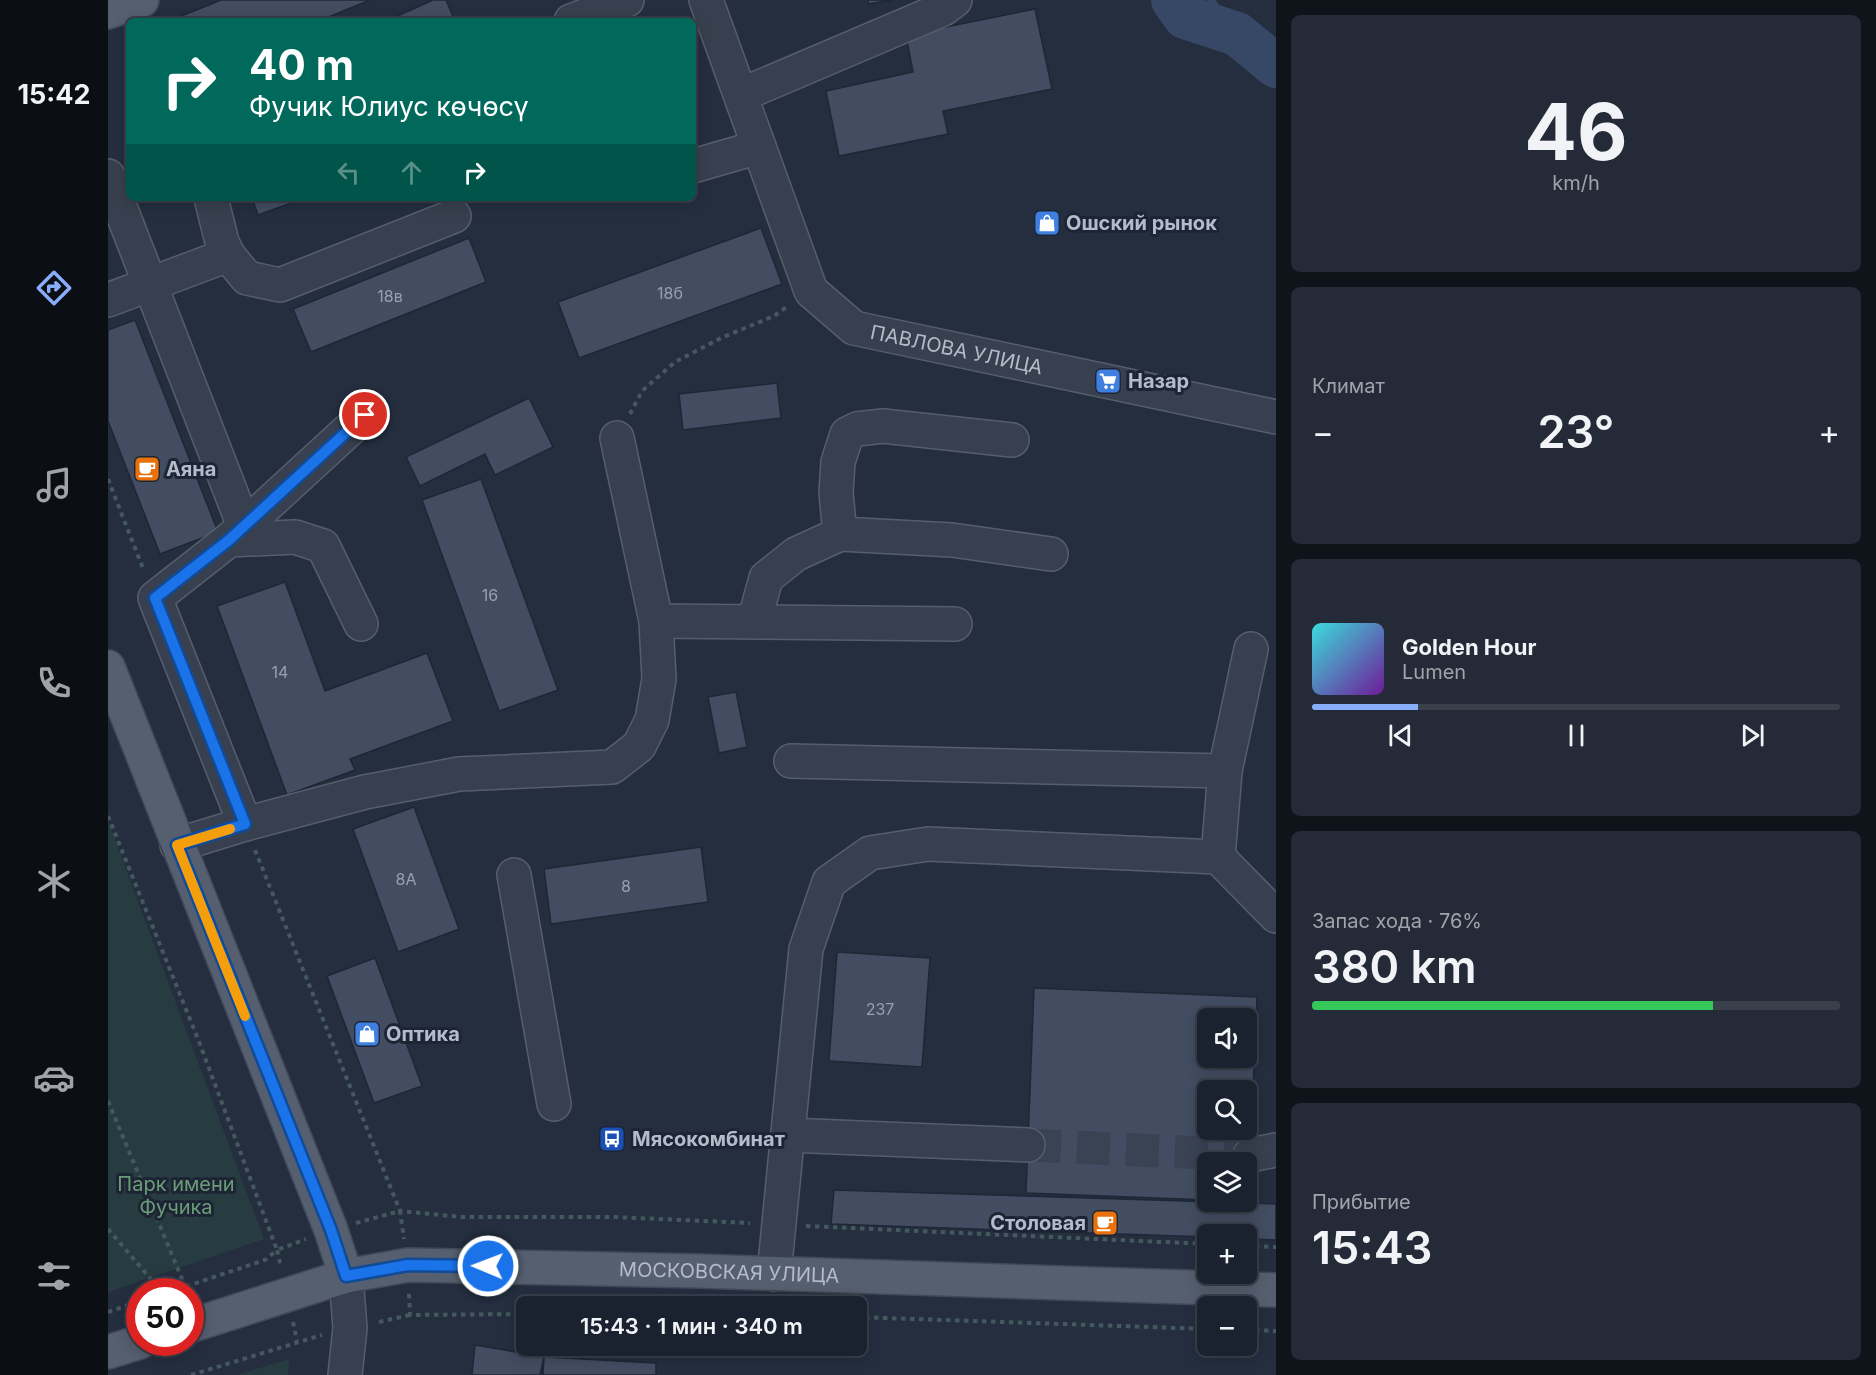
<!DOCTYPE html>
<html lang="ru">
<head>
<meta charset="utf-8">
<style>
  body { margin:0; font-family:Inter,sans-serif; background:#242a37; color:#f1f3f6; height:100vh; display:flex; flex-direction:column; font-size:22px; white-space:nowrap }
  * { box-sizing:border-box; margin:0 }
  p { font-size:20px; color:#a0a4aa }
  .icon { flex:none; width:33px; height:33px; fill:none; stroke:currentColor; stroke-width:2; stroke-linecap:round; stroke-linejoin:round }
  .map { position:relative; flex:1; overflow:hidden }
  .panel { display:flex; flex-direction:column; gap:15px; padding:15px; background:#0f131a; width:600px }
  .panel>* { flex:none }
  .guide { position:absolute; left:18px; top:18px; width:570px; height:183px; border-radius:9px; box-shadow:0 3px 15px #0003,0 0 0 2px #393f4b; background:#00695c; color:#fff; overflow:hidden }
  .buttons { position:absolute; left:1089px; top:1008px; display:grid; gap:12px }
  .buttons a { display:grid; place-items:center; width:60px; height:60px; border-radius:9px; background:#1b222f; box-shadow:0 3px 15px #0003,0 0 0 2px #393f4b; font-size:30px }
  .speed { position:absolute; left:18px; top:1278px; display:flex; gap:12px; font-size:30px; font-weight:700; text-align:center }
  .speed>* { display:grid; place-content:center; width:78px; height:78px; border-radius:50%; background:#1b222f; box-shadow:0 3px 15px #0003,0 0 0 2px #393f4b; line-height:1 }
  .speed .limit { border:9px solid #d22; background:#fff; color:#111 }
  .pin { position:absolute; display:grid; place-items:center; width:51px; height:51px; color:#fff; margin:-26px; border:3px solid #fff; border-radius:50%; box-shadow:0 2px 6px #0007 }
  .me { position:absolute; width:66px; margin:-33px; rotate:271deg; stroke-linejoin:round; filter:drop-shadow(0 0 4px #0008) }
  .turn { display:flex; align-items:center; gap:21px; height:126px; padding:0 24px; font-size:27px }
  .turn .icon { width:78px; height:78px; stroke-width:2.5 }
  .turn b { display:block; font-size:42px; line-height:51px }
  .lanes { display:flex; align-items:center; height:57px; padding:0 24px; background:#0003; justify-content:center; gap:30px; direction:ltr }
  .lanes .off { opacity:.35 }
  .big { font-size:45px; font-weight:600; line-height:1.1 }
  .panel .card { flex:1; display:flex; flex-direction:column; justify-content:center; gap:9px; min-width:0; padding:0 21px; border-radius:9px; background:#242a37 }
  .panel .dial { align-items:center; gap:0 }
  .dial b { font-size:78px; line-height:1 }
  .song { display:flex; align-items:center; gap:18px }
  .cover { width:72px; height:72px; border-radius:9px; background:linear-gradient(135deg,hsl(180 70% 55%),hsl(280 70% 35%)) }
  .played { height:6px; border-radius:3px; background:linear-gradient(90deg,#88adfb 20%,#393f4b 20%) }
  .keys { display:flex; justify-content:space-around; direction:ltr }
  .heat { display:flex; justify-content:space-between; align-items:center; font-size:33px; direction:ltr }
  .charge { height:9px; border-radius:4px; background:linear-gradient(90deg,#34c759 76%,#393f4b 0) }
  .trip { position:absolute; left:408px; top:1296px; width:351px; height:60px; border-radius:9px; background:#1b222f; box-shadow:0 3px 15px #0003,0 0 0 2px #393f4b; font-weight:600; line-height:60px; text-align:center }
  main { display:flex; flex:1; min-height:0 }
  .dock { display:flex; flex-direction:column; width:108px; justify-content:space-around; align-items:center; background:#0b0e13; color:#a0a4aa }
  .dock .icon { width:42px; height:42px }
  .dock .selected { color:#88adfb }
  .dock b { font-size:27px; color:#f1f3f6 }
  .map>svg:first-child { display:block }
  .green { fill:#263c40 }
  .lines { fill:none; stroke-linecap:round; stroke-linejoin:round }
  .stream { stroke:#374867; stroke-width:8 }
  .river { stroke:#374867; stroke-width:44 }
  .building { fill:#434d62; stroke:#1f2736; stroke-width:1.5; fill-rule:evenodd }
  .minor-tunnel { stroke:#3a4354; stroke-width:33; stroke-dasharray:33 16; stroke-linecap:butt }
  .minor-casing { stroke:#565e6d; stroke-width:36 }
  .major-casing { stroke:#414958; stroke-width:36 }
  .path { stroke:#44595d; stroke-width:4; stroke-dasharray:4.5 4.5; stroke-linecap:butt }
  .minor { stroke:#38404f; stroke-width:33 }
  .major { stroke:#565f6f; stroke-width:33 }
  .route-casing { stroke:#114b97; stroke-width:15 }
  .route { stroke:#1a73e8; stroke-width:10 }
  .slow { stroke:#f59e0b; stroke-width:10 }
  .labels { text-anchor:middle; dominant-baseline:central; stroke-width:6; stroke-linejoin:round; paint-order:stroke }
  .number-label { font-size:16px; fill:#98a0b0 }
  .poi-label { font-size:20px; font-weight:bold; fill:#b4bbca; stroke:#1d2534; text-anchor:start }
  .street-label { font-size:20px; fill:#b4bbca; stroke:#1d2534 }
  .park-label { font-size:20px; fill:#6b9c79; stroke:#1d2534 }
</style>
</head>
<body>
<main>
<nav class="dock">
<b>15:42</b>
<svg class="icon selected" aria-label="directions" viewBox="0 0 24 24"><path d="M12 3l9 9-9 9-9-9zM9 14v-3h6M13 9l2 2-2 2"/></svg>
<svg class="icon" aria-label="music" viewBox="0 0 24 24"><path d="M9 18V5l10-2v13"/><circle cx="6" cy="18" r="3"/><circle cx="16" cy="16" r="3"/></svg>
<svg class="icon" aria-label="phone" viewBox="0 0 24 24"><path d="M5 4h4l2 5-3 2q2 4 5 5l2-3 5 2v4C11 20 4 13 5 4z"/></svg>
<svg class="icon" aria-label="climate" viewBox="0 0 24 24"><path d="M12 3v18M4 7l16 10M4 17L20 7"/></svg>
<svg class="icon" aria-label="car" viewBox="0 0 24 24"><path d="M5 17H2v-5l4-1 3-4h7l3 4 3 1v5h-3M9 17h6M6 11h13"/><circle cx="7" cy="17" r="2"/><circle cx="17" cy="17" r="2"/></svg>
<svg class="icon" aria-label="filters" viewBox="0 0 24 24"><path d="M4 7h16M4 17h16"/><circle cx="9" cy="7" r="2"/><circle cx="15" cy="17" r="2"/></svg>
</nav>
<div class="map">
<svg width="1168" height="1375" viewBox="0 0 1168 1375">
  <rect width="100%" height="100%" fill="#242e3f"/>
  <path class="green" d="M0 821 156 1239 0 1292Z
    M181 1359 180 1375H129Z"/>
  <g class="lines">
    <path class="stream" d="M1103 0 1119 26 1129 34"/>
    <path class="river" d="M1065 0 1077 17 1129 34 1168 66"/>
  </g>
  <path class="building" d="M113 0H262L211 21H61Z
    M325 0H338L347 21H289L287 17Z
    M760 0H784L760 4Z
    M927 9 944 89 835 111 840 134 731 156 718 91 805 72 798 35Z
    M144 198H197L150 215Z
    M653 228 674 284 471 358 450 302Z
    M361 238 378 282 203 352 185 309Z
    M27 320 110 532 52 554 0 421V330Z
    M669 383 673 418 575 430 571 394Z
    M421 398 445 447 387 475 377 454 312 486 298 457Z
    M373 479 450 690 391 711 314 500Z
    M177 582 217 691 319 653 345 721 242 759 247 770 179 795 109 606Z
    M628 692 639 747 611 753 600 697Z
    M306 807 351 929 290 952 245 829Z
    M593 847 600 902 443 924 436 869Z
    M729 952 822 958 814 1067 721 1061Z
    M267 958 314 1086 266 1103 219 976Z
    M926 988 1149 997 1140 1201H1138V1162H1100V1200L918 1193ZM1100 1018H1138V1058H1100ZM1100 1090H1138V1130H1100Z
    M726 1190 1168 1204V1240L1138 1239V1234H1100V1237L723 1224Z
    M367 1345 436 1357 432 1375H364Z
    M436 1357 548 1363V1375H435Z"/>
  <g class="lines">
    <path class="minor-tunnel" d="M920 1145 1142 1155"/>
    <defs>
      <g id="minor">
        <path id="s1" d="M598 0 703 291 746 328 1168 417"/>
        <path d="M463 21 519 0"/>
        <path d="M633 95 835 9 847 0"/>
        <path d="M585 166 651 147"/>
        <path d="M0 176 136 526"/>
        <path d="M120 255 139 278 172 285 346 216"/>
        <path d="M0 300 120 255 114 242 103 198"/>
        <path d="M732 534 728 493 730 462 739 434 749 429 775 426 904 440"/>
        <path d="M121 540 187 537 215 546 253 624"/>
        <path d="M548 621 847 624"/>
        <path d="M646 622 658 578 688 554 732 534 844 540 943 554"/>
        <path d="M683 761 1117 771"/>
        <path d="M137 824 47 598 121 540 257 415"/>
        <path d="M69 845 137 824 257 792 351 774 504 767 531 746 544 720 551 679 548 621 509 438"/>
        <path d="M1110 857 1117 771 1143 649"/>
        <path d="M406 875 446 1104"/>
        <path d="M680 1135 920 1145"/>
        <path d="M1142 1155 1168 1150"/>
        <path d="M666 1274 698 949 721 882 762 853 820 844 1110 857 1168 916"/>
        <path d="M237 1375 242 1328 238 1276"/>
      </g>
      <g id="major">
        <path d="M0 12 34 0"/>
        <path d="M0 667 223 1230 238 1276"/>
        <path id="s2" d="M82 1326 238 1276 300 1265 590 1271 1168 1290"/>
        <path d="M0 1352 32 1342"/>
      </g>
    </defs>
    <use href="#minor" class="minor-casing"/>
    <use href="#major" class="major-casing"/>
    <path class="path" d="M522 414 534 391 567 362 613 338 666 316 680 306
      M0 479 36 571
      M0 816 90 1039 169 1250 198 1239
      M147 850 292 1211 353 1217H506L642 1223
      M0 1101 77 1286
      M248 1223 292 1211 296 1239
      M698 1226 1100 1244
      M0 1229 54 1292
      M1138 1246 1168 1247
      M61 1292 157 1260 169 1250 173 1267
      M301 1294 302 1315 418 1314
      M0 1312 32 1301
      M748 1317 1100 1329
      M185 1322 189 1341
      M271 1322 302 1315
      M1138 1330 1168 1331
      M83 1375 214 1335"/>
    <use href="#minor" class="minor"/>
    <use href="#major" class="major"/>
  </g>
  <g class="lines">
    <defs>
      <path id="route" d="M257 415 121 540 47 598 137 824 69 845 223 1230 238 1276 300 1265 380 1266"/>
    </defs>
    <use href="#route" class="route-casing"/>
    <use href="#route" class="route"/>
    <path class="slow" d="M122 829 69 845 137 1016"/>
  </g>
  <defs>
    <symbol id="shop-square" viewBox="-11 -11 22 22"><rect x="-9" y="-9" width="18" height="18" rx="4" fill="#3f7fe0" stroke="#1d2534"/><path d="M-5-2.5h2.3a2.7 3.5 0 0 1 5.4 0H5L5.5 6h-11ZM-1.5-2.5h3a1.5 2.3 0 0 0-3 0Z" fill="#fff"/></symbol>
    <symbol id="supermarket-square" viewBox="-11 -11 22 22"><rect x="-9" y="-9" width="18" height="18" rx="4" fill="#3f7fe0" stroke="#1d2534"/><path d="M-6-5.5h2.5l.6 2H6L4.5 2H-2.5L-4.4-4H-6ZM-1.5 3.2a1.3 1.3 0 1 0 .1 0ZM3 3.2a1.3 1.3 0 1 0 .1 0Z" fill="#fff"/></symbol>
    <symbol id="cafe-square" viewBox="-11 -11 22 22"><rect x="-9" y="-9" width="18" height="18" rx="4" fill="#e8710a" stroke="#1d2534"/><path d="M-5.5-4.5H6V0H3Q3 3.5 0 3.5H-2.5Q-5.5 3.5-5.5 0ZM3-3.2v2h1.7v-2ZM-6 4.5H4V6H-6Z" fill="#fff"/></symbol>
    <symbol id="bus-square" viewBox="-11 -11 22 22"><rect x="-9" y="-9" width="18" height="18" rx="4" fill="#1a4fb4" stroke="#1d2534"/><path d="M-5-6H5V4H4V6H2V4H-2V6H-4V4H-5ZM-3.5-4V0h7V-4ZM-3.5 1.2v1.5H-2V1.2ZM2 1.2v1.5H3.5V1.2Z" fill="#fff"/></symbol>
  </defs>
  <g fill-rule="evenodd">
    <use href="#shop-square" x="924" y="208" width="30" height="30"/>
    <use href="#supermarket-square" x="985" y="366" width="30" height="30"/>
    <use href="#cafe-square" x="24" y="454" width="30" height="30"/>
    <use href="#shop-square" x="244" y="1019" width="30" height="30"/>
    <use href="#bus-square" x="489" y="1124" width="30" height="30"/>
    <use href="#cafe-square" x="982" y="1208" width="30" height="30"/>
  </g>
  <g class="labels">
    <g class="number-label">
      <text x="562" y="293">18б</text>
      <text x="282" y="296">18в</text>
      <text x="382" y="595">16</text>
      <text x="172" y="672">14</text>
      <text x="298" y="879">8А</text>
      <text x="518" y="886">8</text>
      <text x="772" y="1009">237</text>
    </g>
    <g class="poi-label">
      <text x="958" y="223">Ошский рынок</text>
      <text x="1020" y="381">Назар</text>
      <text x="58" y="469">Аяна</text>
      <text x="278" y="1034">Оптика</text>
      <text x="524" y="1139">Мясокомбинат</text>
      <text x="978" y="1223" text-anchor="end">Столовая</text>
    </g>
    <g class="street-label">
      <text stroke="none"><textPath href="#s1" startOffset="471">ПАВЛОВА УЛИЦА</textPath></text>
      <text stroke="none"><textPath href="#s2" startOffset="548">МОСКОВСКАЯ УЛИЦА</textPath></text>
    </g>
    <g class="park-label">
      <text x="68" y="1184">Парк имени<tspan x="68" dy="23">Фучика</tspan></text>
    </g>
  </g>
</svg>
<div class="buttons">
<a><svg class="icon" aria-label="sound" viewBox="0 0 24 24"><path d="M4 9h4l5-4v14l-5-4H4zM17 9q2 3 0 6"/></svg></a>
<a><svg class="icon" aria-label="search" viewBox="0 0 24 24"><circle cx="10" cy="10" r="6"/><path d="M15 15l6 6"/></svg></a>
<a><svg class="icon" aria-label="layers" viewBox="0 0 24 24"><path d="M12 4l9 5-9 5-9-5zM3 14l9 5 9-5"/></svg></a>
<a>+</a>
<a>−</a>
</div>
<div class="speed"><div class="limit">50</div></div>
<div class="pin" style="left:257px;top:415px;background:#d93025"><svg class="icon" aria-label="arrive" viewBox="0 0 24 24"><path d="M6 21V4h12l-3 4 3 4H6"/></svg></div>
<svg class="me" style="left:380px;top:1266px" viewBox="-20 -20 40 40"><circle r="17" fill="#1a73e8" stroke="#fff" stroke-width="3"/><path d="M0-11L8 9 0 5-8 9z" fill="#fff"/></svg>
<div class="trip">15:43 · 1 мин · 340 m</div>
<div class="guide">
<div class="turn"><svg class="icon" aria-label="right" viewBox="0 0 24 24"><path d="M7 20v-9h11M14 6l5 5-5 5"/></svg><div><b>40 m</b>Фучик Юлиус көчөсү</div></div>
<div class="lanes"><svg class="icon off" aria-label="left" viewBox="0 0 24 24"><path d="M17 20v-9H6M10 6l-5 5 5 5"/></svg><svg class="icon off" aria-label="ahead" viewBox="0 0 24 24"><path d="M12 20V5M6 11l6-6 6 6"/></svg><svg class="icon" aria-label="right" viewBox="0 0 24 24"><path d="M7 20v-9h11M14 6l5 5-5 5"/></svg></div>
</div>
</div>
<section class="panel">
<div class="card dial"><b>46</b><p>km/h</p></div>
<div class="card"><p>Климат</p>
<div class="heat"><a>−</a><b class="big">23°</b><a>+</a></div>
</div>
<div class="card">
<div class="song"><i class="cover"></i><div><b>Golden Hour</b><p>Lumen</p></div></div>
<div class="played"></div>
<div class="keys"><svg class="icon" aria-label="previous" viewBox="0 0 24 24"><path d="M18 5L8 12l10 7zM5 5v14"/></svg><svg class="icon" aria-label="pause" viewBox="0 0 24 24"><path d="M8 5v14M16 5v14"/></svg><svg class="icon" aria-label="next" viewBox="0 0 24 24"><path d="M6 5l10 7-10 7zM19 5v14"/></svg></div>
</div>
<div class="card"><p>Запас хода · 76%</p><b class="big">380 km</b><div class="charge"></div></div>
<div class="card"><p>Прибытие</p><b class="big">15:43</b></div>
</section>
</main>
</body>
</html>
